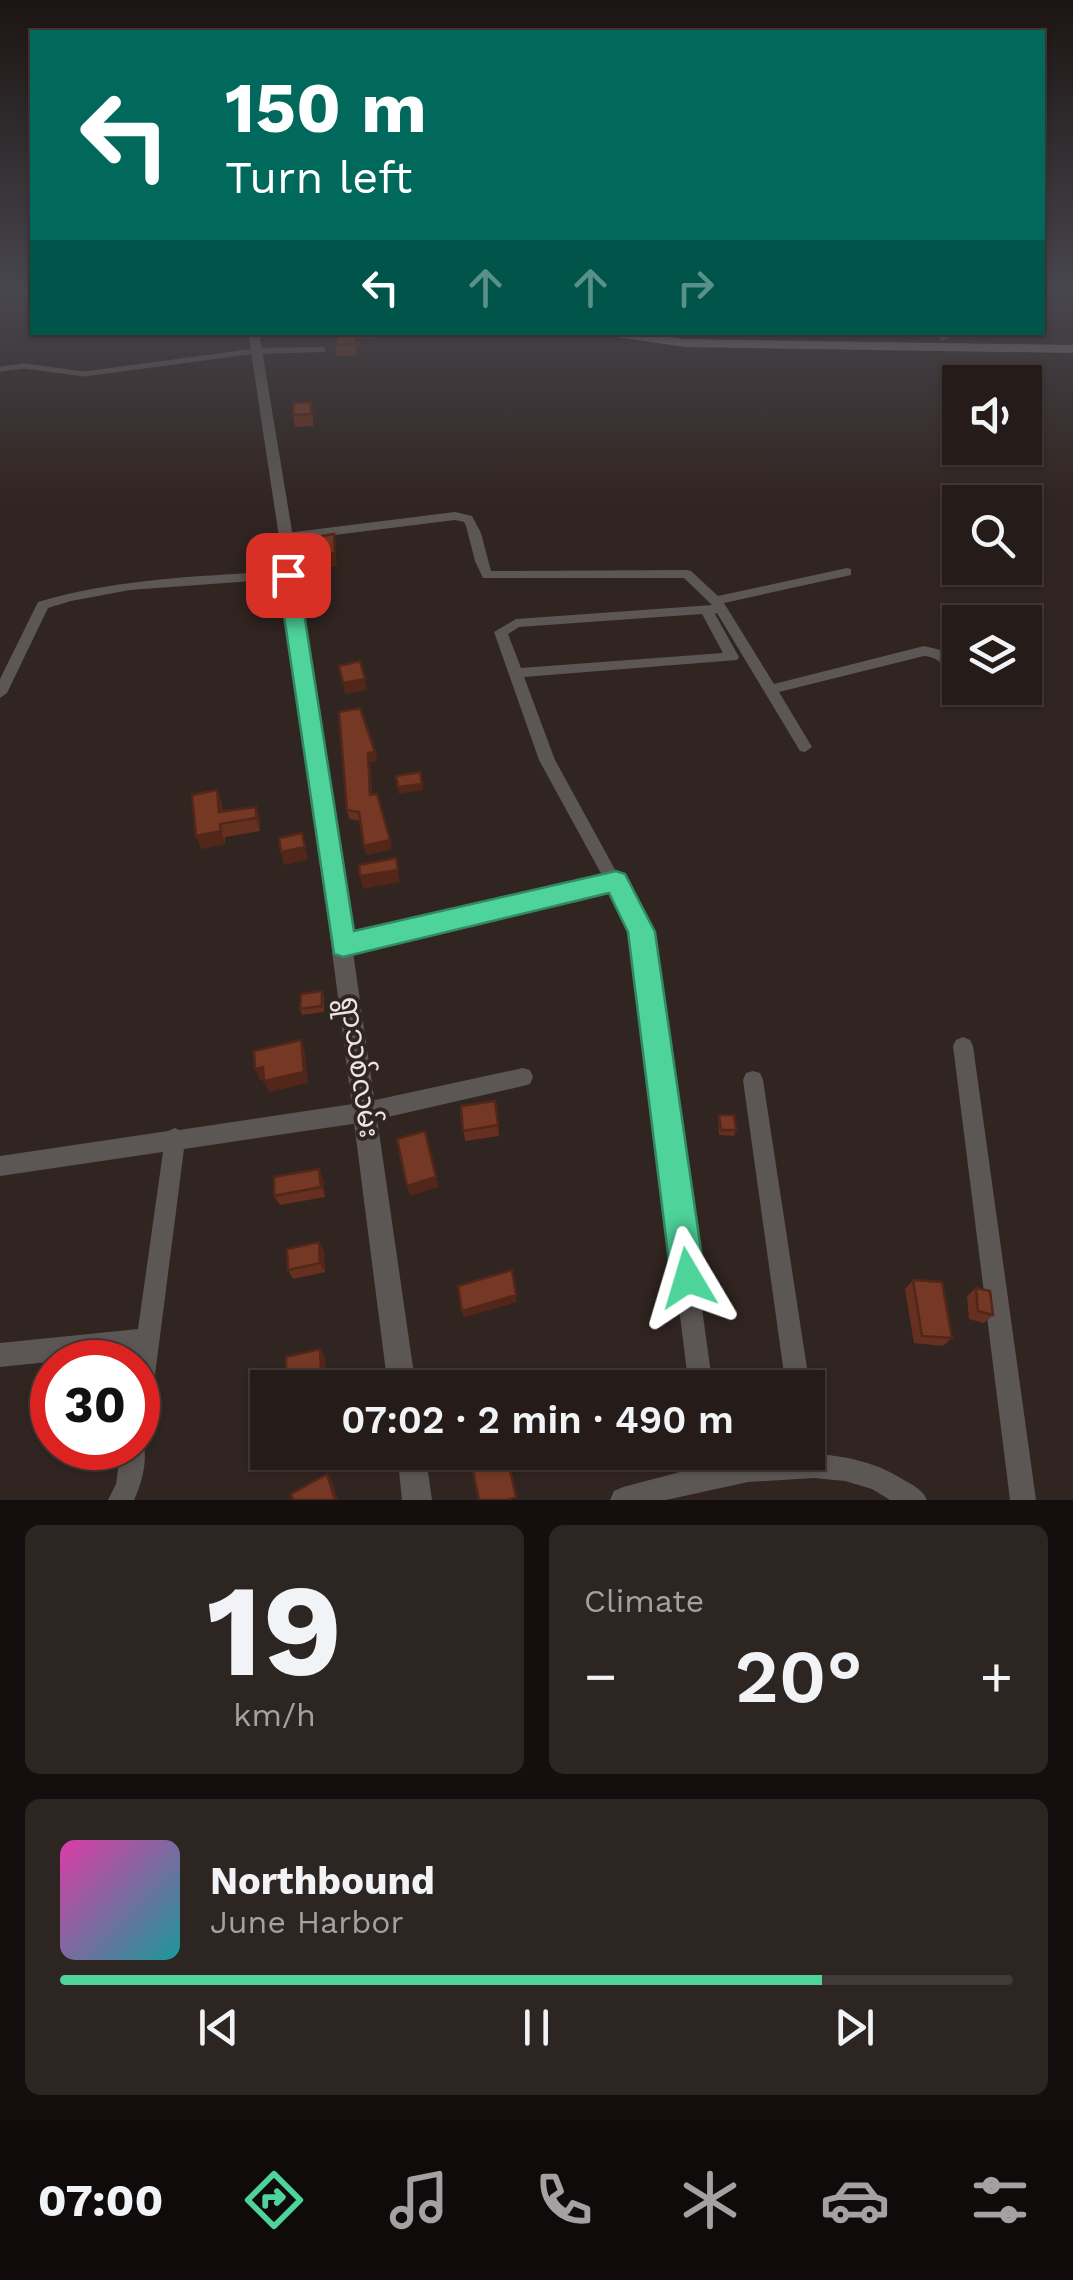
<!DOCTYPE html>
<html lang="en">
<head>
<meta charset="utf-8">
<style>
  body { margin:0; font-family:"Work Sans","Noto Sans Myanmar",sans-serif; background:#2d2522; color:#f1f3f6; height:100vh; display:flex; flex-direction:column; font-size:38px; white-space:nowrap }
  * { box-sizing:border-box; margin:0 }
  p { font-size:32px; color:#a3a1a2 }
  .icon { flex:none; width:55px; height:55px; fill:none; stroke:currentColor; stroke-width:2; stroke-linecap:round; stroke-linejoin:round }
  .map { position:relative; height:1500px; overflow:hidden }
  .details { display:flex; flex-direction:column; gap:25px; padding:25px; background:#140f0e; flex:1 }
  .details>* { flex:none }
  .hud { position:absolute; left:30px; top:30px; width:1015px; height:305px; border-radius:0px; box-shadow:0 2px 8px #0004,0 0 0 2px #423a38; background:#00695c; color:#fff; overflow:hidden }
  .buttons { position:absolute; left:942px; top:365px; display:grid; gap:20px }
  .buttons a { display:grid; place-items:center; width:100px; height:100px; border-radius:0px; background:#251c19; box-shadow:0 2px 8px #0004,0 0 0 2px #423a38; font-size:50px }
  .speed { position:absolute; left:30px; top:1340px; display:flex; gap:20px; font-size:50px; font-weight:700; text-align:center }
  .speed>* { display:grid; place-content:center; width:130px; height:130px; border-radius:50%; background:#251c19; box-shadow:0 2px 8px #0004,0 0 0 2px #423a38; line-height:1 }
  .speed .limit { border:15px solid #d22; background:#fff; color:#111 }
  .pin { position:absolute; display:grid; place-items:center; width:85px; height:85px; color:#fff; margin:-42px; border-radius:20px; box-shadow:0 5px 15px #0006 }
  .me { position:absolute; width:110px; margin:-55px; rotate:353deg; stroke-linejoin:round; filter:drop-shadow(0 0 8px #0008) }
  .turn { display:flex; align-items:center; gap:35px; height:210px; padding:0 30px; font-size:45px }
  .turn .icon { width:130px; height:130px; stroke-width:2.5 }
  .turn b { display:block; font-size:70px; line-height:85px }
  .lanes { display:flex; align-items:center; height:95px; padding:0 30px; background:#0003; justify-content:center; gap:50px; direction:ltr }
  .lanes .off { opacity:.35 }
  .big { font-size:75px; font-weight:600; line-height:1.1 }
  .details .tile { flex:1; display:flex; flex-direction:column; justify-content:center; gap:15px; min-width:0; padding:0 35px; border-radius:15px; background:#2d2522 }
  .details .dial { align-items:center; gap:0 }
  .dial b { font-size:130px; line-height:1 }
  .song { display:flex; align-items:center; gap:30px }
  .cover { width:120px; height:120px; border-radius:15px; background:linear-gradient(135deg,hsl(320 70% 55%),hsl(180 70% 35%)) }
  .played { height:10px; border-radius:5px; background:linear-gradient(90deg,#4ed39a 80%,#423a38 80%) }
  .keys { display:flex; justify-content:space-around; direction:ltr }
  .heat { display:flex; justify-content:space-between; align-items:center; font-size:55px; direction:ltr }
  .details .tiles { flex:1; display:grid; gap:25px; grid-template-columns:1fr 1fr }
  .tile:last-child { grid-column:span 2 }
  .trip { position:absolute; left:250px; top:1370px; width:575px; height:100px; border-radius:0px; background:#251c19; box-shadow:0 2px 8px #0004,0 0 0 2px #423a38; font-weight:600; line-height:100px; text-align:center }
  .tab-bar { display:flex; height:160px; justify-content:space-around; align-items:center; background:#0f0b0a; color:#a3a1a2 }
  .tab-bar .icon { width:70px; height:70px }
  .tab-bar .selected { color:#4ed39a }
  .tab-bar b { font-size:45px; color:#f1f3f6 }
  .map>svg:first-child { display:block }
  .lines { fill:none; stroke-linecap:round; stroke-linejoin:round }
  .service { stroke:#5c5654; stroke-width:5 }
  .minor { fill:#5c5654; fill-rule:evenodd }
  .tertiary { fill:#5c5654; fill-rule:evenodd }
  .secondary { fill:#7a706d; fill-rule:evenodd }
  .wall { fill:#65301f }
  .shaded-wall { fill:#522719 }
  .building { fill:#753824; stroke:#522719; stroke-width:2.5 }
  .route { fill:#4ed39a; stroke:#338964; stroke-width:2.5 }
  .labels { text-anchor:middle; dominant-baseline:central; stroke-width:8; stroke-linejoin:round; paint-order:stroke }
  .street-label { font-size:28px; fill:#ede5e2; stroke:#312521 }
</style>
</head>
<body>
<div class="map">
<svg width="1073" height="1500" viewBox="0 0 1073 1500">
  <rect width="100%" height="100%" fill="#312521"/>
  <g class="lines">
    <path class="service" d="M0 369 25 366 84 374 256 351"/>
    <path class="minor" d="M937 332H946L949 339 941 341Z
      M322 347 325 348V352L256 354 251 351 256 348Z
      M455 512 472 516 481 533 491 571 687 570 691 571 718 596 847 568 851 569V575L724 603 774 684 924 646 945 651 960 663V677C946 671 941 657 924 656L779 692 812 747 805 752 800 751 717 613 715 614 739 657 737 660 524 677 555 760 618 875 622 876 623 883 650 932 713 1388H689L632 933 609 890 343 954 337 951 334 946 337 941 343 938 603 877 539 760 494 632 516 619 712 605 684 578H483L475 561 466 526 464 522 455 520 286 541 280 537 286 533ZM702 614 723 653 521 668 508 634 519 627Z
      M288 571 292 572V578L130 590 71 601 48 608 7 693 0 698V679L38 602C120 578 204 576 288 571Z
      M967 688H982L984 691 977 696 972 694Z
      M963 1037 970 1040 973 1046 1036 1500H1010L953 1046 956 1040Z
      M523 1068 530 1070 533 1077 530 1084 523 1086 366 1122 184 1149 150 1414 147 1423 138 1426V1362H133L135 1353 0 1367V1343L138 1329 163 1152 0 1176V1156L168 1131 175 1128 179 1130 366 1102Z
      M753 1071 760 1073 763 1080 810 1388 808 1394V1388H786L743 1080 746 1073Z
      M138 1438 142 1439C149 1457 142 1483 134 1500H108L116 1484 121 1448H138Z
      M697 1452H721L723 1462C784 1451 850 1446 904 1480 914 1486 922 1489 927 1500H890L872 1489 845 1481 814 1478 748 1482 666 1500H610L614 1491 623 1487 699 1467Z"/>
    <path class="tertiary" d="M248 332H259L293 537 416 1388H388L279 537Z
      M397 1452H425L432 1500H402Z"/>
    <path class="secondary" d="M582 332H625L685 339 1073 345V353L685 347Z"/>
  </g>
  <path class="wall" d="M338 332H381L378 339 361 338 356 356H337L335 344Z
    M313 414V426L295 427 293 415Z
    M375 752 377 761 370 762 372 795 392 849 366 855 360 821 349 819 347 810Z
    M217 790 222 803V812L256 807 260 820V831L225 837V844L201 849Z
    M322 991 324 997V1012L302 1015 300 1009Z
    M461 1106 498 1125 499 1136 465 1141Z
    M719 1115 736 1130 734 1136 719 1135 718 1120Z
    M323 1179 325 1197 280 1205 274 1196Z
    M324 1251 325 1272 293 1279 288 1270Z
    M913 1280 952 1338 943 1346 914 1343 905 1289Z
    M976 1288 993 1315 984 1323 969 1319 967 1296Z
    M320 1349 325 1357 326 1381 291 1388 286 1381Z"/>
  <path class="shaded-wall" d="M358 332H360L361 338 356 356 355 344Z
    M334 534 337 566 325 567 323 554Z
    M365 679 367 690 345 694 343 683Z
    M375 752 377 761 370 762 372 804 368 753Z
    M422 784 423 790 399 794 398 787Z
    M217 790 222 803 224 825 219 812Z
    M256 807 260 820V831L256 818Z
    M220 824 225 844 201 849 196 836Z
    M302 833 308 860 284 865 281 852Z
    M390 840 392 849 366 855 364 846Z
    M398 870 400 882 363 889 360 876Z
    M301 1040 305 1051 308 1083 269 1092 264 1081Z
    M263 1067 268 1078 260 1080 255 1069Z
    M319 1169 323 1179 325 1197 321 1187Z
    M436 1177 438 1187 410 1196 407 1186Z
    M319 1242 324 1251 325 1272 320 1263Z
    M516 1295 517 1302 463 1318 462 1311Z
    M320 1349 325 1357 326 1381 321 1374Z
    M638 1453 635 1459 611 1466 613 1461Z
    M327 1474 331 1479 338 1500H335Z"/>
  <path class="building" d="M338 332H358L355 344H335Z
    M311 402V414L293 415 294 403Z
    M334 534 335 553 323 554 322 536Z
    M360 661 365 679 343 683 339 666Z
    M360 708 375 752 368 753 370 795 377 794 390 840 364 846 359 812 347 810 339 712Z
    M420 772 422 784 398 787 396 776Z
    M217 790 219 812 256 807V818L220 824 221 831 196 836 192 795Z
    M302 833 305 847 281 852 279 838Z
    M396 858 398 870 360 876 359 865Z
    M322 991V1006L300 1009 301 994Z
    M301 1040 304 1072 264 1081 263 1067 255 1069 254 1051Z
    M495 1101 498 1125 463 1131 461 1106Z
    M719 1115H734L736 1130H721Z
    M425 1131 436 1177 407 1186 397 1139Z
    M319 1169 321 1187 274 1196V1177Z
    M319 1242 320 1263 288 1270 287 1249Z
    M512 1270 516 1295 462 1311 458 1286Z
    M913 1280 942 1282 952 1338 922 1336Z
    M976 1288 990 1291 993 1315 978 1311Z
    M320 1349 321 1374 286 1381V1357Z
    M469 1452H506L516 1497 507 1500H479Z
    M611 1452H637L638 1453 613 1461Z
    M327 1474 335 1500H293L291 1494Z"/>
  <linearGradient id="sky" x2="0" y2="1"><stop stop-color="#1b1412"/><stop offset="0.58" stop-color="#48464e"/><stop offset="1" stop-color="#48464e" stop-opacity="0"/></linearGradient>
  <rect width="1073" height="501" fill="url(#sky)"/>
  <path class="route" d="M288 569 298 575 354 931 616 871 625 874 655 932 705 1278 700 1290 688 1295 676 1290 671 1278 628 932 609 893 343 957 334 954 278 575Z"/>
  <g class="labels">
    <g class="street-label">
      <text transform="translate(360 1067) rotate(82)">ရွာသစ်လမ်း</text>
    </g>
  </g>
</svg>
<div class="buttons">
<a><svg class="icon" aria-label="sound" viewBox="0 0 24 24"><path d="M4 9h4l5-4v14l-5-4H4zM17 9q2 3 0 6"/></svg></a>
<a><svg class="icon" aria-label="search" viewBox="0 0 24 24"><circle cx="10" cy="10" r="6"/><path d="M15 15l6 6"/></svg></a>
<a><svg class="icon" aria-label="layers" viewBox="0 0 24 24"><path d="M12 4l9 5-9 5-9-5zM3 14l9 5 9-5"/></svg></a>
</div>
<div class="speed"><div class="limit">30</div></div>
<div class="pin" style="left:288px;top:575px;background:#d93025"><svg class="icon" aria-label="arrive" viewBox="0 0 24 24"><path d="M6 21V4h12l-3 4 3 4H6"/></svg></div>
<svg class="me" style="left:688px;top:1278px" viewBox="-20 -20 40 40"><path d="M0-17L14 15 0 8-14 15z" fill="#4ed39a" stroke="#fff" stroke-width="4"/></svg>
<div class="trip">07:02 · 2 min · 490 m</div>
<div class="hud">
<div class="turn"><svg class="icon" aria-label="left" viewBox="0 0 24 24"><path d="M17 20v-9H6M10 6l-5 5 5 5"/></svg><div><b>150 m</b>Turn left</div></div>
<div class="lanes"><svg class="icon" aria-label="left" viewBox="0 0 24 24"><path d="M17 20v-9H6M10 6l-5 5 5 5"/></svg><svg class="icon off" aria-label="ahead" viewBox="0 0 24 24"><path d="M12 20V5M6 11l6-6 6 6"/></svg><svg class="icon off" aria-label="ahead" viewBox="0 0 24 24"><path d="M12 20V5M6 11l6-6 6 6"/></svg><svg class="icon off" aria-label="right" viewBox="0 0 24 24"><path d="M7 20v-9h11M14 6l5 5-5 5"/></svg></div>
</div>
</div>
<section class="details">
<div class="tiles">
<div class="tile dial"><b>19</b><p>km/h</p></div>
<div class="tile"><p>Climate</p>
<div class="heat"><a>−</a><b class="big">20°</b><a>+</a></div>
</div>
<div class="tile">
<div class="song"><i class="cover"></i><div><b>Northbound</b><p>June Harbor</p></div></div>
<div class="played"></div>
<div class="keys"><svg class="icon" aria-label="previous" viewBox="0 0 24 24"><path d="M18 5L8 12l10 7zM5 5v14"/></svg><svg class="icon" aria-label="pause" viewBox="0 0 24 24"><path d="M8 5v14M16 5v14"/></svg><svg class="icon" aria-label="next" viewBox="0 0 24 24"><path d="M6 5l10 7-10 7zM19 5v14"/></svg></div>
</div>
</div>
</section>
<nav class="tab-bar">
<b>07:00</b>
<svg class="icon selected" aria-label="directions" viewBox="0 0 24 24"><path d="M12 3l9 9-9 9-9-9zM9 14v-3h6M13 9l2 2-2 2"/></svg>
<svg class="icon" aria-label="music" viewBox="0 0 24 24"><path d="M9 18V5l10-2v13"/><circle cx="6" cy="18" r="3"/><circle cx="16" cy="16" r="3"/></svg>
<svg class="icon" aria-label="phone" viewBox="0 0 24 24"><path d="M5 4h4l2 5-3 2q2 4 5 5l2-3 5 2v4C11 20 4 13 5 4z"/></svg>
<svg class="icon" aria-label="climate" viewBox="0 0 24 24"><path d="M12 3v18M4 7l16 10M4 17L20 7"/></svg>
<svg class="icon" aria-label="car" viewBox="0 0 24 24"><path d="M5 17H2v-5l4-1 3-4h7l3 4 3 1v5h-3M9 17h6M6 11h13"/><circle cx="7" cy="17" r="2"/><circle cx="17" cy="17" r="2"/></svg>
<svg class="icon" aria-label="filters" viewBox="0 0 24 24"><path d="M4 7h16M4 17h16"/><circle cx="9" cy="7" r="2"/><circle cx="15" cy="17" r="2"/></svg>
</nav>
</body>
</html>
